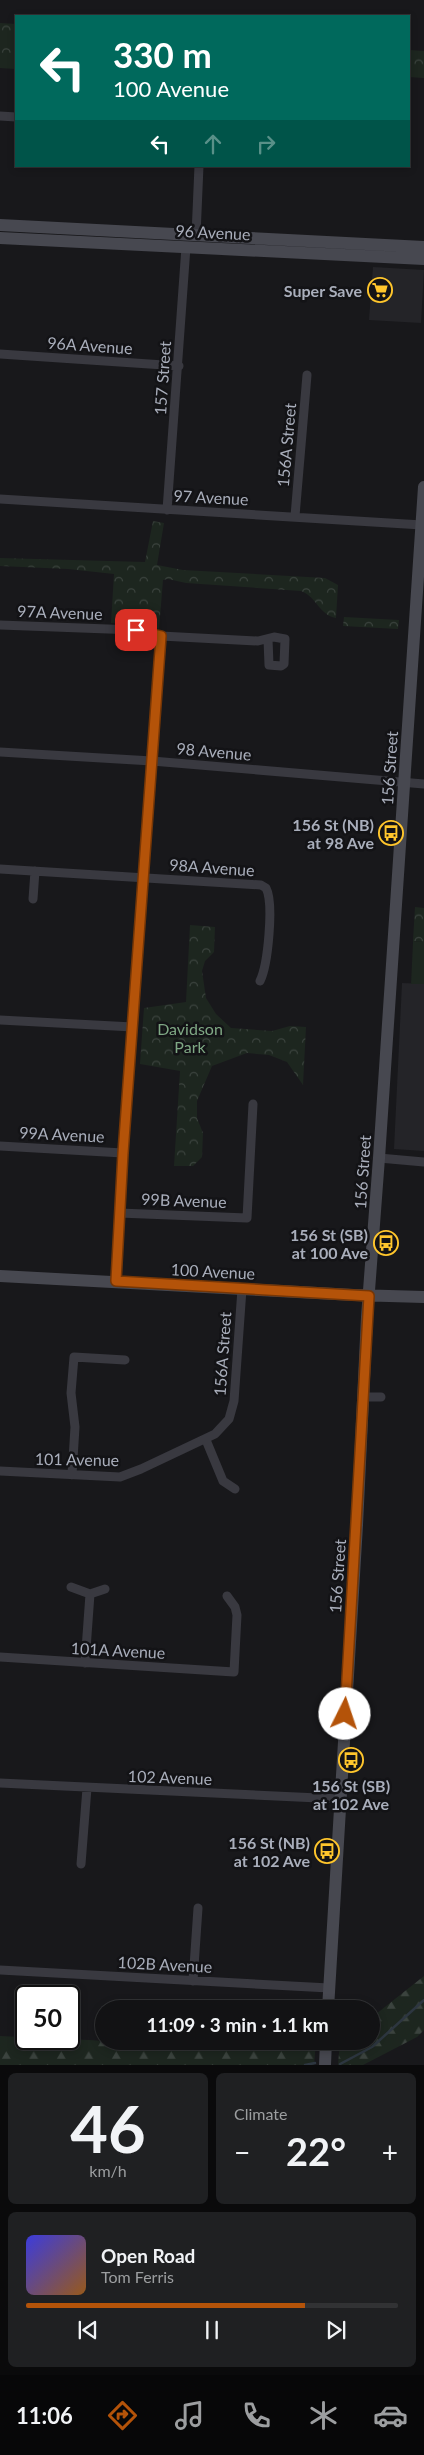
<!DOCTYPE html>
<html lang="en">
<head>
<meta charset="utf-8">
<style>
  body { margin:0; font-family:Lato,sans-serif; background:#1f2022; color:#f1f3f6; height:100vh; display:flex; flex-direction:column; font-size:19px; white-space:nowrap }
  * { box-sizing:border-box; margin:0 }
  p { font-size:16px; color:#9c9ea0 }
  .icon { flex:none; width:28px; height:28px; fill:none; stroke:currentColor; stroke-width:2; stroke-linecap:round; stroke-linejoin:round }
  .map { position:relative; height:2065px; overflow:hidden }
  .side { display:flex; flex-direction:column; gap:8px; padding:8px; background:#0a0a0b; flex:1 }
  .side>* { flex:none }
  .hud { position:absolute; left:15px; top:15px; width:395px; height:152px; border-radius:0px; box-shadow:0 2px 8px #0003,0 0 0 1px #313234; background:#00695c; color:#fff; overflow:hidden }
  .speed { position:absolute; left:15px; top:1985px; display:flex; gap:10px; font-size:25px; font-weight:700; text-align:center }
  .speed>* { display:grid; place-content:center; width:65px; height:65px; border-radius:50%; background:#121214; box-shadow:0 2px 8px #0003,0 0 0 1px #313234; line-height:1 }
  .speed .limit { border:2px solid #111; border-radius:8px; background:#fff; color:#111 }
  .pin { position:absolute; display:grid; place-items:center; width:42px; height:42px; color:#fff; margin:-21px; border-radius:10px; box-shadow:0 2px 8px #0006 }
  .me { position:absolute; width:55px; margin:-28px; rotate:4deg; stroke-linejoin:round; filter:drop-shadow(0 0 4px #0008) }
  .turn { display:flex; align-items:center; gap:18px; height:105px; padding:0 15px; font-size:22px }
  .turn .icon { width:65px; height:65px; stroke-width:2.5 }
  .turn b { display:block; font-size:35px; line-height:42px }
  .lanes { display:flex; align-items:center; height:48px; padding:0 15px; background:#0003; justify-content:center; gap:25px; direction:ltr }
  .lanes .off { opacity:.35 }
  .big { font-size:38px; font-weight:700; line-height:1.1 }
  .side .tile { flex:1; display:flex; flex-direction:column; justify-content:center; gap:8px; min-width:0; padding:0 18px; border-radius:8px; background:#1f2022 }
  .side .dial { align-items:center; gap:0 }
  .dial b { font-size:65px; line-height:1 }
  .song { display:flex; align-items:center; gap:15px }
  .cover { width:60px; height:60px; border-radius:8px; background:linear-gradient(135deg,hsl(240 70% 55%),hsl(30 70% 35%)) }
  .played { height:5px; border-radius:2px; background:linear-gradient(90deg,#b45309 75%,#313234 75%) }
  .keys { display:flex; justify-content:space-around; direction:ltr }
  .heat { display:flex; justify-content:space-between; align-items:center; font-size:28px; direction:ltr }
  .side .tiles { flex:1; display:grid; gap:8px; grid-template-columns:1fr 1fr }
  .tile:last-child { grid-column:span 2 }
  .trip { position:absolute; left:95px; top:2000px; width:285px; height:50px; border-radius:25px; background:#121214; box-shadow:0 2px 8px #0003,0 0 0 1px #313234; font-weight:700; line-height:50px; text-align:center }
  .dock { display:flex; height:80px; justify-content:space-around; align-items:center; background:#070708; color:#9c9ea0 }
  .dock .icon { width:35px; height:35px }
  .dock .active { color:#b45309 }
  .dock b { font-size:22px; color:#f1f3f6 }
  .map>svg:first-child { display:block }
  .built { fill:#242428 }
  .forest { fill:url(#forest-firs) }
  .park { fill:url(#park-crowns) }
  .garden { fill:#1d261f }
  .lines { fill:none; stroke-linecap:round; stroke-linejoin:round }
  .stream { stroke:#2d3640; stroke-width:2.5 }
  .minor { stroke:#393940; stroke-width:9 }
  .secondary { stroke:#474850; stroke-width:12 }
  .route-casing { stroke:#753606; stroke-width:12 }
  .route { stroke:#b45309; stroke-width:9 }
  .labels { text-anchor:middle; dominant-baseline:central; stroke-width:5; stroke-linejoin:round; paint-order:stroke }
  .street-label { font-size:16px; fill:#a9aebb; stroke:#131316 }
  .poi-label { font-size:16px; font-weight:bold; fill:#a9aebb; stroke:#131316; text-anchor:end }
  .park-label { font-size:16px; fill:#7fa884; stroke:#131316 }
</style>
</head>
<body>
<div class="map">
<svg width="424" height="2065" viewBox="0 0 424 2065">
  <defs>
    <pattern id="forest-firs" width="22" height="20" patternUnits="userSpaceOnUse" patternTransform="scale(1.25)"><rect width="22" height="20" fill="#1d261f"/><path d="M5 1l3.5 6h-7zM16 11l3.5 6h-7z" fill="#3b433e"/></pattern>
    <pattern id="park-crowns" width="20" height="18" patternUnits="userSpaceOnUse" patternTransform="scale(1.25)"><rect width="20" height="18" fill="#1d261f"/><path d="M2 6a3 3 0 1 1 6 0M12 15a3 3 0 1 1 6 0" fill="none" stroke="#3b433e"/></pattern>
  </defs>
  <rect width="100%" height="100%" fill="#18181b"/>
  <path class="built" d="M373 267 424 270 421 323 369 320Z
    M402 983 424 984V1151L394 1149Z"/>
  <path class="forest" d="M424 1976V2030L417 2037 363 2065H338L340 2041H371V2018Z
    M0 2036 20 2037 37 2041 68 2039 248 2048 271 2041H316L314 2065H0Z"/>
  <path class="park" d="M0 23 16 24V69L0 68Z
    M409 50 424 51V78L409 77Z
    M153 521 164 523 157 565 183 570 325 578 338 585 336 618C319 615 317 597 301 591L186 583 168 579 163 580 159 629 146 625 111 623 114 574 68 569 0 566V558L145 562Z
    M344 617 399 620 398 629 343 626Z
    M415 907 424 908V942L413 941Z
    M190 925 215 927 214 952 205 961 202 971 206 998 216 1014 231 1028 272 1031 290 1026 306 1027 303 1085 287 1062 269 1055 247 1053 212 1066 197 1101V1118L203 1133 202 1157 193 1166H174L180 1071 140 1064 144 1008 186 1002Z"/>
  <path class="garden" d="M413 941 424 942V984H411Z"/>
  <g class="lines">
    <path class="stream" d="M340 2064 372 2047 424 2000
      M305 2065 315 2063"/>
    <path class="minor" d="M0 116 16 117
      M196 235 199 166
      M0 354 179 366
      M0 499 422 525
      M167 510 186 247
      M295 516 307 375
      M0 625 135 630 161 636 258 641 274 637 285 639 284 664 281 666 269 665 268 639
      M0 752 152 761 424 784
      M0 869 261 885 266 888C274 903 268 965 260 981
      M33 899 35 871
      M0 1020 133 1027
      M0 1146 123 1153
      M379 1158 424 1162
      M119 1213 247 1218 253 1104
      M117 1281 123 1153 161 636
      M362 1397H381
      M206 1440 223 1481 235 1489
      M0 1471 120 1477 141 1469 215 1434 229 1419 234 1401 242 1289
      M72 1475 75 1427 71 1393 74 1357 125 1360
      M71 1587 90 1594 105 1589
      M0 1657 234 1672 237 1615 235 1607 227 1596
      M85 1663 90 1594
      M0 1783 340 1799
      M81 1864 87 1788
      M0 1970 329 1988
      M193 1981 198 1908"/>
    <path class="secondary" d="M0 225 424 247
      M0 238 424 259
      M0 1276 354 1295 424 1297
      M328 2009 357 1525 367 1317 379 1158 424 487
      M325 2065 326 2041"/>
  </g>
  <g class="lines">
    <defs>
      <path id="route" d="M136 630 161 636 123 1153 116 1281 369 1296 345 1714"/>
    </defs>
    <use href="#route" class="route-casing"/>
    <use href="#route" class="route"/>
  </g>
  <defs>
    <symbol id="supermarket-ring" viewBox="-11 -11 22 22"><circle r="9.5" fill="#131316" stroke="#ffc62c" stroke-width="1.5"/><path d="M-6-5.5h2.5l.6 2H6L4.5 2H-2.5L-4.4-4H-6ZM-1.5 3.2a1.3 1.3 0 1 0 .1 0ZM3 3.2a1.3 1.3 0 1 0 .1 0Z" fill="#ffc62c"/></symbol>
    <symbol id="bus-ring" viewBox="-11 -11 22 22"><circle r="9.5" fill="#131316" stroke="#ffc62c" stroke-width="1.5"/><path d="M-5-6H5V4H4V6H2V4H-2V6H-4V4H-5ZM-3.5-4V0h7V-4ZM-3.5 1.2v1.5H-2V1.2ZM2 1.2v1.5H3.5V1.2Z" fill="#ffc62c"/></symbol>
  </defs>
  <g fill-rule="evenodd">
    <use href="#supermarket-ring" x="366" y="276" width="28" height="28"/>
    <use href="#bus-ring" x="377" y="819" width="28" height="28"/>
    <use href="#bus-ring" x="372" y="1229" width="28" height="28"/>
    <use href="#bus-ring" x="337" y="1746" width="28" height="28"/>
    <use href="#bus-ring" x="313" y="1837" width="28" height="28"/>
  </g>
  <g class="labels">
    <g class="street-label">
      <text transform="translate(213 232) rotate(3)">96 Avenue</text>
      <text transform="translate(90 345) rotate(4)">96A Avenue</text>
      <text transform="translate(162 378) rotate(-86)">157 Street</text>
      <text transform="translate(286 445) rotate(-85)">156A Street</text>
      <text transform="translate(211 497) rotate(3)">97 Avenue</text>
      <text transform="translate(60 612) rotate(2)">97A Avenue</text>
      <text transform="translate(214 751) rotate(5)">98 Avenue</text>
      <text transform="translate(389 768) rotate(-86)">156 Street</text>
      <text transform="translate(212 867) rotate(4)">98A Avenue</text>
      <text transform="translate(62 1134) rotate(3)">99A Avenue</text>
      <text transform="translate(362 1172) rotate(-86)">156 Street</text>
      <text transform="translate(184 1200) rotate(2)">99B Avenue</text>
      <text transform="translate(213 1271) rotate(3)">100 Avenue</text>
      <text transform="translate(222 1354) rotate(-86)">156A Street</text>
      <text transform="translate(77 1459) rotate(1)">101 Avenue</text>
      <text transform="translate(337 1576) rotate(-86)">156 Street</text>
      <text transform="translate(118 1650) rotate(3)">101A Avenue</text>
      <text transform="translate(170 1777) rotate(2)">102 Avenue</text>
      <text transform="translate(165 1964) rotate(3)">102B Avenue</text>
    </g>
    <g class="poi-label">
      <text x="362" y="290">Super Save</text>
      <text x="374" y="824">156 St (NB)<tspan x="374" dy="18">at 98 Ave</tspan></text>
      <text x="368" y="1234">156 St (SB)<tspan x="368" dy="18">at 100 Ave</tspan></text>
      <text x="351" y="1785" text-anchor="middle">156 St (SB)<tspan x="351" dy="18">at 102 Ave</tspan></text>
      <text x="310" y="1842">156 St (NB)<tspan x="310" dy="18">at 102 Ave</tspan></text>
    </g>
    <g class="park-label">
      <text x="190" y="1028">Davidson<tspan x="190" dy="18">Park</tspan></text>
    </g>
  </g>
</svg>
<div class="speed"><div class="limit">50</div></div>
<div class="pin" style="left:136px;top:630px;background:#d93025"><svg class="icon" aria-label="arrive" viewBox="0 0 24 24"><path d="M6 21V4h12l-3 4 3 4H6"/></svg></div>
<svg class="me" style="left:345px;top:1714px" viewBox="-20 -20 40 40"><circle r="19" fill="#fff"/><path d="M0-13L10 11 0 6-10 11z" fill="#b45309"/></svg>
<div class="trip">11:09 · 3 min · 1.1 km</div>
<div class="hud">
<div class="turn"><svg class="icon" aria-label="left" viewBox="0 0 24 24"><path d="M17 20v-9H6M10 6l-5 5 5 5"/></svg><div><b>330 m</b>100 Avenue</div></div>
<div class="lanes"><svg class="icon" aria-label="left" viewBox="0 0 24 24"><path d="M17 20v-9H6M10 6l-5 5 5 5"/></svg><svg class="icon off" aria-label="ahead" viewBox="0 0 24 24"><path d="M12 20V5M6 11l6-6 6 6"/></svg><svg class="icon off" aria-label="right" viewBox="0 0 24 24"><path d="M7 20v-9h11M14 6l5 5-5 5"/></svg></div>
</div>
</div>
<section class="side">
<div class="tiles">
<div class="tile dial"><b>46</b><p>km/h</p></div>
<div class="tile"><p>Climate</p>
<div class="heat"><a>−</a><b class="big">22°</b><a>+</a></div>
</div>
<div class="tile">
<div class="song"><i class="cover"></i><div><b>Open Road</b><p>Tom Ferris</p></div></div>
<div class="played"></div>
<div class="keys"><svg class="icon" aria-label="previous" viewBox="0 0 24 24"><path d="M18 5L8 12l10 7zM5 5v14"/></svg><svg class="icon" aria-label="pause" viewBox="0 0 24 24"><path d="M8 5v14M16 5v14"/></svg><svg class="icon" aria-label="next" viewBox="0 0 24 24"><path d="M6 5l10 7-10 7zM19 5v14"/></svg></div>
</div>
</div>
</section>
<nav class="dock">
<b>11:06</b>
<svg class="icon active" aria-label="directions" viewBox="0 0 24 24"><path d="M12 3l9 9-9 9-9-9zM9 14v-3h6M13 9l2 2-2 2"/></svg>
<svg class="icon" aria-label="music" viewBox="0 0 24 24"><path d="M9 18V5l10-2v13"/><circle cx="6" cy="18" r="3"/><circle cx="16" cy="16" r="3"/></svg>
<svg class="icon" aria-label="phone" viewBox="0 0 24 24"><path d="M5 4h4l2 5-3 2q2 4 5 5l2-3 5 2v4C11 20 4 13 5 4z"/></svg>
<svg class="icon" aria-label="climate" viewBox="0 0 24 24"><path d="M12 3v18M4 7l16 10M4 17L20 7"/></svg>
<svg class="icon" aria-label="car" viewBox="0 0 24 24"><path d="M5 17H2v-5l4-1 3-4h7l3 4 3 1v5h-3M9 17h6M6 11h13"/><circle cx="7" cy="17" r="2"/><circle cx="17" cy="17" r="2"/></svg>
</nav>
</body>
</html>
